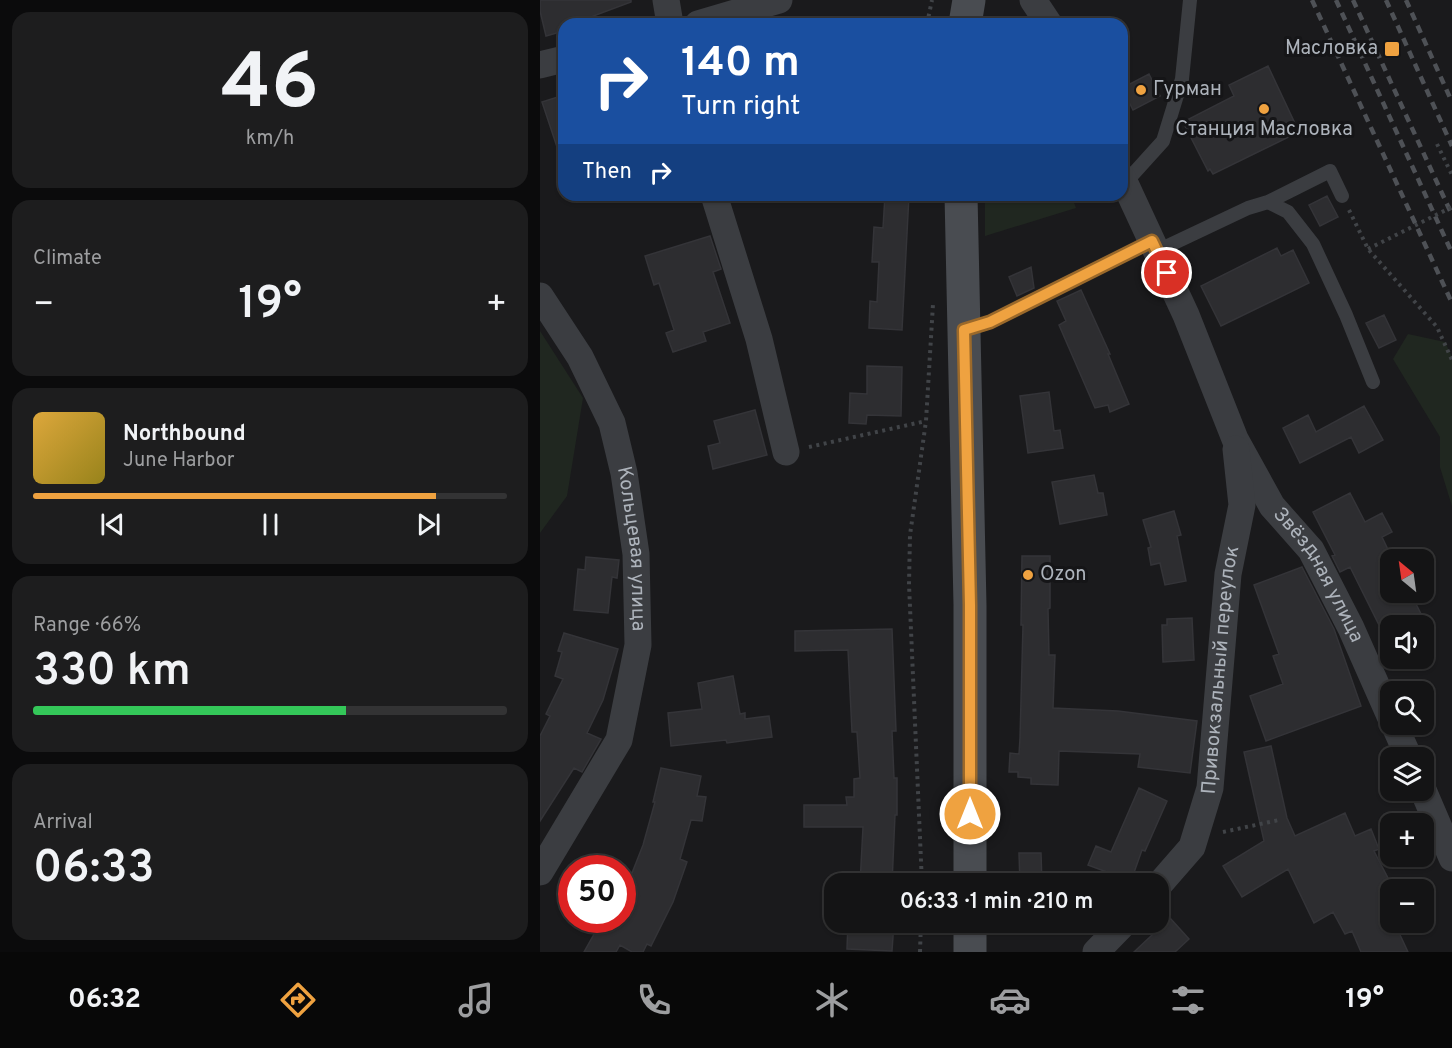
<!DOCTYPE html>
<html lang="en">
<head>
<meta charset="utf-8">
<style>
  body { margin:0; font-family:Overpass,sans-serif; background:#1d1d1e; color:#f1f3f6; height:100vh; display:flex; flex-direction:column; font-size:22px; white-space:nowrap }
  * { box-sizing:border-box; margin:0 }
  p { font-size:20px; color:#9d9ea0 }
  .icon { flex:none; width:33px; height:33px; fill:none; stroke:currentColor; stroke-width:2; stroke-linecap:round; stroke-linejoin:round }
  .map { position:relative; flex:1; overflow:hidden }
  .sheet { display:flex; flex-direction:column; gap:12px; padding:12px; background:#0b0b0c; width:540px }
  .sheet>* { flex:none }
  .hud { position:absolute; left:18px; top:18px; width:570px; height:183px; border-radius:18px; box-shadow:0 2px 4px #0004,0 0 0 2px #333334; background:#1a4fa0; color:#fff; overflow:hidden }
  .needle { width:39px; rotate:331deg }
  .buttons { position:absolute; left:840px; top:549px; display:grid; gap:12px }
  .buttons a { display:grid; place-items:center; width:54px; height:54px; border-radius:12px; background:#141415; box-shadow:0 2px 4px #0004,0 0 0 2px #333334; font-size:30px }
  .speed { position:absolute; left:18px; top:855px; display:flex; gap:12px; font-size:30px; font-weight:700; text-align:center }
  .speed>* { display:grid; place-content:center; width:78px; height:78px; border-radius:50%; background:#141415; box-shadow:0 2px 4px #0004,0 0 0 2px #333334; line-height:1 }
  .speed .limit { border:9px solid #d22; background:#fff; color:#111 }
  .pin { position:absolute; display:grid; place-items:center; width:51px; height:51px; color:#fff; margin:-26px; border:3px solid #fff; border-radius:50%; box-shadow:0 2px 6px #0007 }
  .me { position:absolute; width:66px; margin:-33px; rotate:0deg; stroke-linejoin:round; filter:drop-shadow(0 0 4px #0008) }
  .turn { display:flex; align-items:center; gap:21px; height:126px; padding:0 24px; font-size:27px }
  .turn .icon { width:78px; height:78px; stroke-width:2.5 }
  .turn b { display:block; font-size:42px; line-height:51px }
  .then { display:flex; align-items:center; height:57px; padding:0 24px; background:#0003; gap:12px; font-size:22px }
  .big { font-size:45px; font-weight:600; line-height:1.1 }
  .sheet .tile { flex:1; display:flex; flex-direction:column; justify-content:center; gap:9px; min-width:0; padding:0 21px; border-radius:18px; background:#1d1d1e }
  .sheet .dial { align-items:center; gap:0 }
  .dial b { font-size:78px; line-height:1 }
  .song { display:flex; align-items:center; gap:18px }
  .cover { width:72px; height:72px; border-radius:9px; background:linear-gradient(135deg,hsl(40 70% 55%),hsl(50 70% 35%)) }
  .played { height:6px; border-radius:3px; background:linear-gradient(90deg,#efa240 85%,#333334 85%) }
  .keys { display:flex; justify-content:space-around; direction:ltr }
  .heat { display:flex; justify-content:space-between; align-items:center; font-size:33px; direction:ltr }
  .charge { height:9px; border-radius:4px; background:linear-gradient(90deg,#34c759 66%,#333334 0) }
  .trip { position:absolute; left:284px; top:873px; width:345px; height:60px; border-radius:18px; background:#141415; box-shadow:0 2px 4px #0004,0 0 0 2px #333334; font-weight:600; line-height:60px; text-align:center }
  .menu { display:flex; height:96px; justify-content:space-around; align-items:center; background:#080808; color:#9d9ea0 }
  .menu .icon { width:42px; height:42px }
  .menu .on { color:#efa240 }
  .menu b { font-size:27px; color:#f1f3f6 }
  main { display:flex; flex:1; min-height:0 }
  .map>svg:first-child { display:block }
  .green { fill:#202720 }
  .building { fill:#2d2d30; stroke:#343438; stroke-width:1.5 }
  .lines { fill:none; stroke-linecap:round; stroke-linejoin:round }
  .path { stroke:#414448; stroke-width:4; stroke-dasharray:3 4.5; stroke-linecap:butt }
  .lane { stroke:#3b3d41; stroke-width:14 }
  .street { stroke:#3b3d41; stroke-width:27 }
  .secondary { stroke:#494c51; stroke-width:33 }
  .rail { stroke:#4e5156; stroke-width:4.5; stroke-dasharray:8 6; stroke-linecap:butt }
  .path-bridge { stroke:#414448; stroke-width:4; stroke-dasharray:3 4.5; stroke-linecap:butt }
  .route-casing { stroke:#9b692a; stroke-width:15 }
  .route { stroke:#efa240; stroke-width:10 }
  .poi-dot { fill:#efa240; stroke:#151517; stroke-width:2 }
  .labels { text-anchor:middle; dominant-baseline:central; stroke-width:6; stroke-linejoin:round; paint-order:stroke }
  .poi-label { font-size:20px; fill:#adb3bb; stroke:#151517; text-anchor:start }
  .street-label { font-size:20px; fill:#adb3bb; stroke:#151517 }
</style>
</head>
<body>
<main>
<section class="sheet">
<div class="tile dial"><b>46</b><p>km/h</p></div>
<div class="tile"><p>Climate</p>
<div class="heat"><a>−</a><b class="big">19°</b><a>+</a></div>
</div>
<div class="tile">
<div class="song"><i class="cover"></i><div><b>Northbound</b><p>June Harbor</p></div></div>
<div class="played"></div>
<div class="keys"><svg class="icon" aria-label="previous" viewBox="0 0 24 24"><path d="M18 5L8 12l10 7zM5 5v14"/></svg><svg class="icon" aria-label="pause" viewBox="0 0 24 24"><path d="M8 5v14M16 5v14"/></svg><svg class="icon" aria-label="next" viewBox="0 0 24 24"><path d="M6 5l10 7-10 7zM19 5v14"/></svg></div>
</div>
<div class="tile"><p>Range · 66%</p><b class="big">330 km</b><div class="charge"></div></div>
<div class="tile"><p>Arrival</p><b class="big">06:33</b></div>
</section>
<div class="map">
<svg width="912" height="952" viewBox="0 0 912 952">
  <rect width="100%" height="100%" fill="#1a1a1c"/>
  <path class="green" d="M445 195H531L536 208 445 236Z
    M0 331 43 398 27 496 0 533Z
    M868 334 905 342 912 357V506L900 467V437L853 359Z"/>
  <path class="building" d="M0 0H91V2L32 24H24V31L6 36 0 11Z
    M728 66 759 132 673 174 670 169 668 171 643 122 694 96 689 85Z
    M609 74 620 96 593 110 582 88Z
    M24 95V159H21L2 102Z
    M345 195H369L362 330 329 328 330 301 337 302 339 262H332L334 227 343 228Z
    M787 196 798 217 780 226 769 205Z
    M170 236 181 269 173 272 190 323 163 332 166 341 133 352 126 333 134 330 119 283 114 285 105 256Z
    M737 248 741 256 753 250 769 283 681 326 661 286Z
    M491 267 494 288 477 296 469 277Z
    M541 290 570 354H568L589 404 570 412 568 405 555 408 519 325 526 321 517 301Z
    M844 315 856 340 839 348 826 323Z
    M327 366 362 367 361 416 327 415 326 424 309 423 310 393 327 394Z
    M509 392 514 431 520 430 523 448 488 453 480 396Z
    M824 406 843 440 819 453 811 437 760 463 743 428 768 415 776 432Z
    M215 410 227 455 173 469 168 446 180 443 174 421Z
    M554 475 558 493H563L567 515 520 524 512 482Z
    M810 493 825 522 842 513 852 532 842 537 853 560H850V592H870L882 616 863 626H850V632L844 635 810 567 800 572 792 556 795 555 773 512Z
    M634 511 641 535 637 536 646 581 625 585 620 563 611 565 608 548 611 547 603 520Z
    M482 556H510V608L508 609 509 655H515L513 708 578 711 657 721 650 773 598 767 600 754 519 751 518 785 491 784V778L478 777V772H469L470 753 479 754 480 738 483 625H481Z
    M46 557 79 560 77 578 72 577 68 613 34 610 38 569 45 570Z
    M762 567 794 629 821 706 726 741 710 696 743 684 733 656 739 654 714 585Z
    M652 618 654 660 623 662 622 625H627V619Z
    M352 629 356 731H352L354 778H357V815H355L352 884H320L323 827H264V805H307L306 797H314V779L320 778 317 732H312L308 650 255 651V631Z
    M24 633 78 649 63 700 47 733 61 739 42 772 34 768 0 821V736L10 716 6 714 23 679 15 676 22 652 18 651Z
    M193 676 200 714 205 713V719L229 716 232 737 187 743 186 740 131 746 128 713 162 709 158 683Z
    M731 746 747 818 755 836 805 813 815 836 831 829 839 849 834 851 850 882V922H854L868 952H821L812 931 805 934 793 912 774 923 748 869 702 897 683 866 724 841 704 752Z
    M121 768 161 776 157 796 166 797 162 821 151 820 140 859 147 862 133 902 111 946 107 944 103 952H92L80 945 76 952H44L62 920H82V885L89 871 92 873 103 845 115 802H113Z
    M599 788 627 801 605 851 602 850 591 881 548 865 556 846 571 852Z
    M479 853H501L502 884H480Z
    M630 918 649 939 635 952H594Z
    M308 922H354L352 951 307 949Z"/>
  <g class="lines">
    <path class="path" d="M387 24 392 0
      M897 144 912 175
      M809 210 828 249 897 327 912 360
      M269 447 386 421
      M683 832 739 820
      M382 884 369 584 370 535 386 421 393 304
      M380 952 381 922"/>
    <path class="lane" d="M585 183 623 141 642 79 650 0
      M728 202 790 171 802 196
      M617 251 708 208 728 202 748 212 773 244 806 315 833 382
      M425 330 450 322 612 241"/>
    <g class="street">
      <path d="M126 0 130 24"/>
      <path d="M493 0 509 24"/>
      <path d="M158 24 239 0"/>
      <path d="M0 65 24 59"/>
      <path id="s1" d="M582 177 646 315 695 439 732 506 771 550 811 628 850 716"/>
      <path d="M174 195 219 339 246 452"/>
      <path id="s2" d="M0 296 40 357 72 423 84 473 96 554 98 645 79 740 0 872"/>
      <path d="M854 724 869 758"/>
      <path d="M883 790 912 858"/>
      <path id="s3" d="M618 886 652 847 670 788 688 574 702 505 696 449"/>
      <path d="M556 952 585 922"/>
    </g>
    <path class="secondary" d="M425 24 429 0
      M421 195 430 605V884
      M430 952V922"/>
    <path class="rail" d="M772 0 912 303
      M796 0 912 253
      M813 0 912 215
      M846 0 912 146
      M866 0 912 102"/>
    <path class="path-bridge" d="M828 249 912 207"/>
  </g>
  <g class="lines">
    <defs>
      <path id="route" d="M430 814V605L424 330 450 322 612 241 627 273"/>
    </defs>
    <use href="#route" class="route-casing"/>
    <use href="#route" class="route"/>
  </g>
  <g class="poi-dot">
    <rect x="844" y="41" width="16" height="16" rx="3"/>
    <circle cx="601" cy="90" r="6"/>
    <circle cx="724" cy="109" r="6"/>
    <circle cx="488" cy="575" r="6"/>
  </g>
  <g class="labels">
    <g class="poi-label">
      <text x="838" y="49" text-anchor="end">Масловка</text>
      <text x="613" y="90">Гурман</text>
      <text x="724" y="130" text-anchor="middle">Станция Масловка</text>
      <text x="500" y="575">Ozon</text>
    </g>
    <g class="street-label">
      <text stroke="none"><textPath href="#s2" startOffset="274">Кольцевая улица</textPath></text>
      <text stroke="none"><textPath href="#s1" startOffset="446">Звёздная улица</textPath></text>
      <text stroke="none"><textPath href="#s3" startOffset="232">Привокзальный переулок</textPath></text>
    </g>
  </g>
</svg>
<div class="buttons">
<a><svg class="needle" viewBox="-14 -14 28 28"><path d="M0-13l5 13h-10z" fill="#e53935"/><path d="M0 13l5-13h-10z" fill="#9d9ea0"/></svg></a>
<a><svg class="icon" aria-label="sound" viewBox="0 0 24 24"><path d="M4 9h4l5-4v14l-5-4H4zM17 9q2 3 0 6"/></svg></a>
<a><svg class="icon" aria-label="search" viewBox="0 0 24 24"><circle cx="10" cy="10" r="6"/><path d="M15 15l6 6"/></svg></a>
<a><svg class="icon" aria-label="layers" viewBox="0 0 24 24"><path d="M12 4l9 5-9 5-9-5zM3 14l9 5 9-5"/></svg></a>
<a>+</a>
<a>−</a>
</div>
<div class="speed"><div class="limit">50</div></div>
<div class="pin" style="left:627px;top:273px;background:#d93025"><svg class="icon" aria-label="arrive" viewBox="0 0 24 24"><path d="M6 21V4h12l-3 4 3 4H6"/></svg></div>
<svg class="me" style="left:430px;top:814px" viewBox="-20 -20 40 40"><circle r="17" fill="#efa240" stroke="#fff" stroke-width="3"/><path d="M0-11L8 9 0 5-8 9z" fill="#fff"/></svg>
<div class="trip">06:33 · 1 min · 210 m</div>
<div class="hud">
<div class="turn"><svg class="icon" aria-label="right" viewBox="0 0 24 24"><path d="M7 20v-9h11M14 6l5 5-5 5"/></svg><div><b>140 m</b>Turn right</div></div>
<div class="then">Then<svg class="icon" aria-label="right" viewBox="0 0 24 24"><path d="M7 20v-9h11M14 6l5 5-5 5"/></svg></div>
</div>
</div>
</main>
<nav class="menu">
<b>06:32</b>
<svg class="icon on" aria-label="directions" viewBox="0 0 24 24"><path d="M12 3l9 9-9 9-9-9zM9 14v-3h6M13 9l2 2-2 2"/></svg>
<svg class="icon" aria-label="music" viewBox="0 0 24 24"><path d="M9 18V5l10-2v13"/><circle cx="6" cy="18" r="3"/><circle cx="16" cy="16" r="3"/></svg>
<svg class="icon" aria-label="phone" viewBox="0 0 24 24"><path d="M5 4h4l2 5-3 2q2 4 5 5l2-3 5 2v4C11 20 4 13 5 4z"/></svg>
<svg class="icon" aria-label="climate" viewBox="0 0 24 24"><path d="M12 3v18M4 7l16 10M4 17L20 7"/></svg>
<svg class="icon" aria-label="car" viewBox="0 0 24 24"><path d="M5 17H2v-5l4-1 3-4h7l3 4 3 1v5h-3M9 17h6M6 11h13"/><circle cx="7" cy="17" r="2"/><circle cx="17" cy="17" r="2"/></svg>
<svg class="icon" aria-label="filters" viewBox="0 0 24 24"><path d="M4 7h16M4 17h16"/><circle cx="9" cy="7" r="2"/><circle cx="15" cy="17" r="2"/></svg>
<b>19°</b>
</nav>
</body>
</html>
